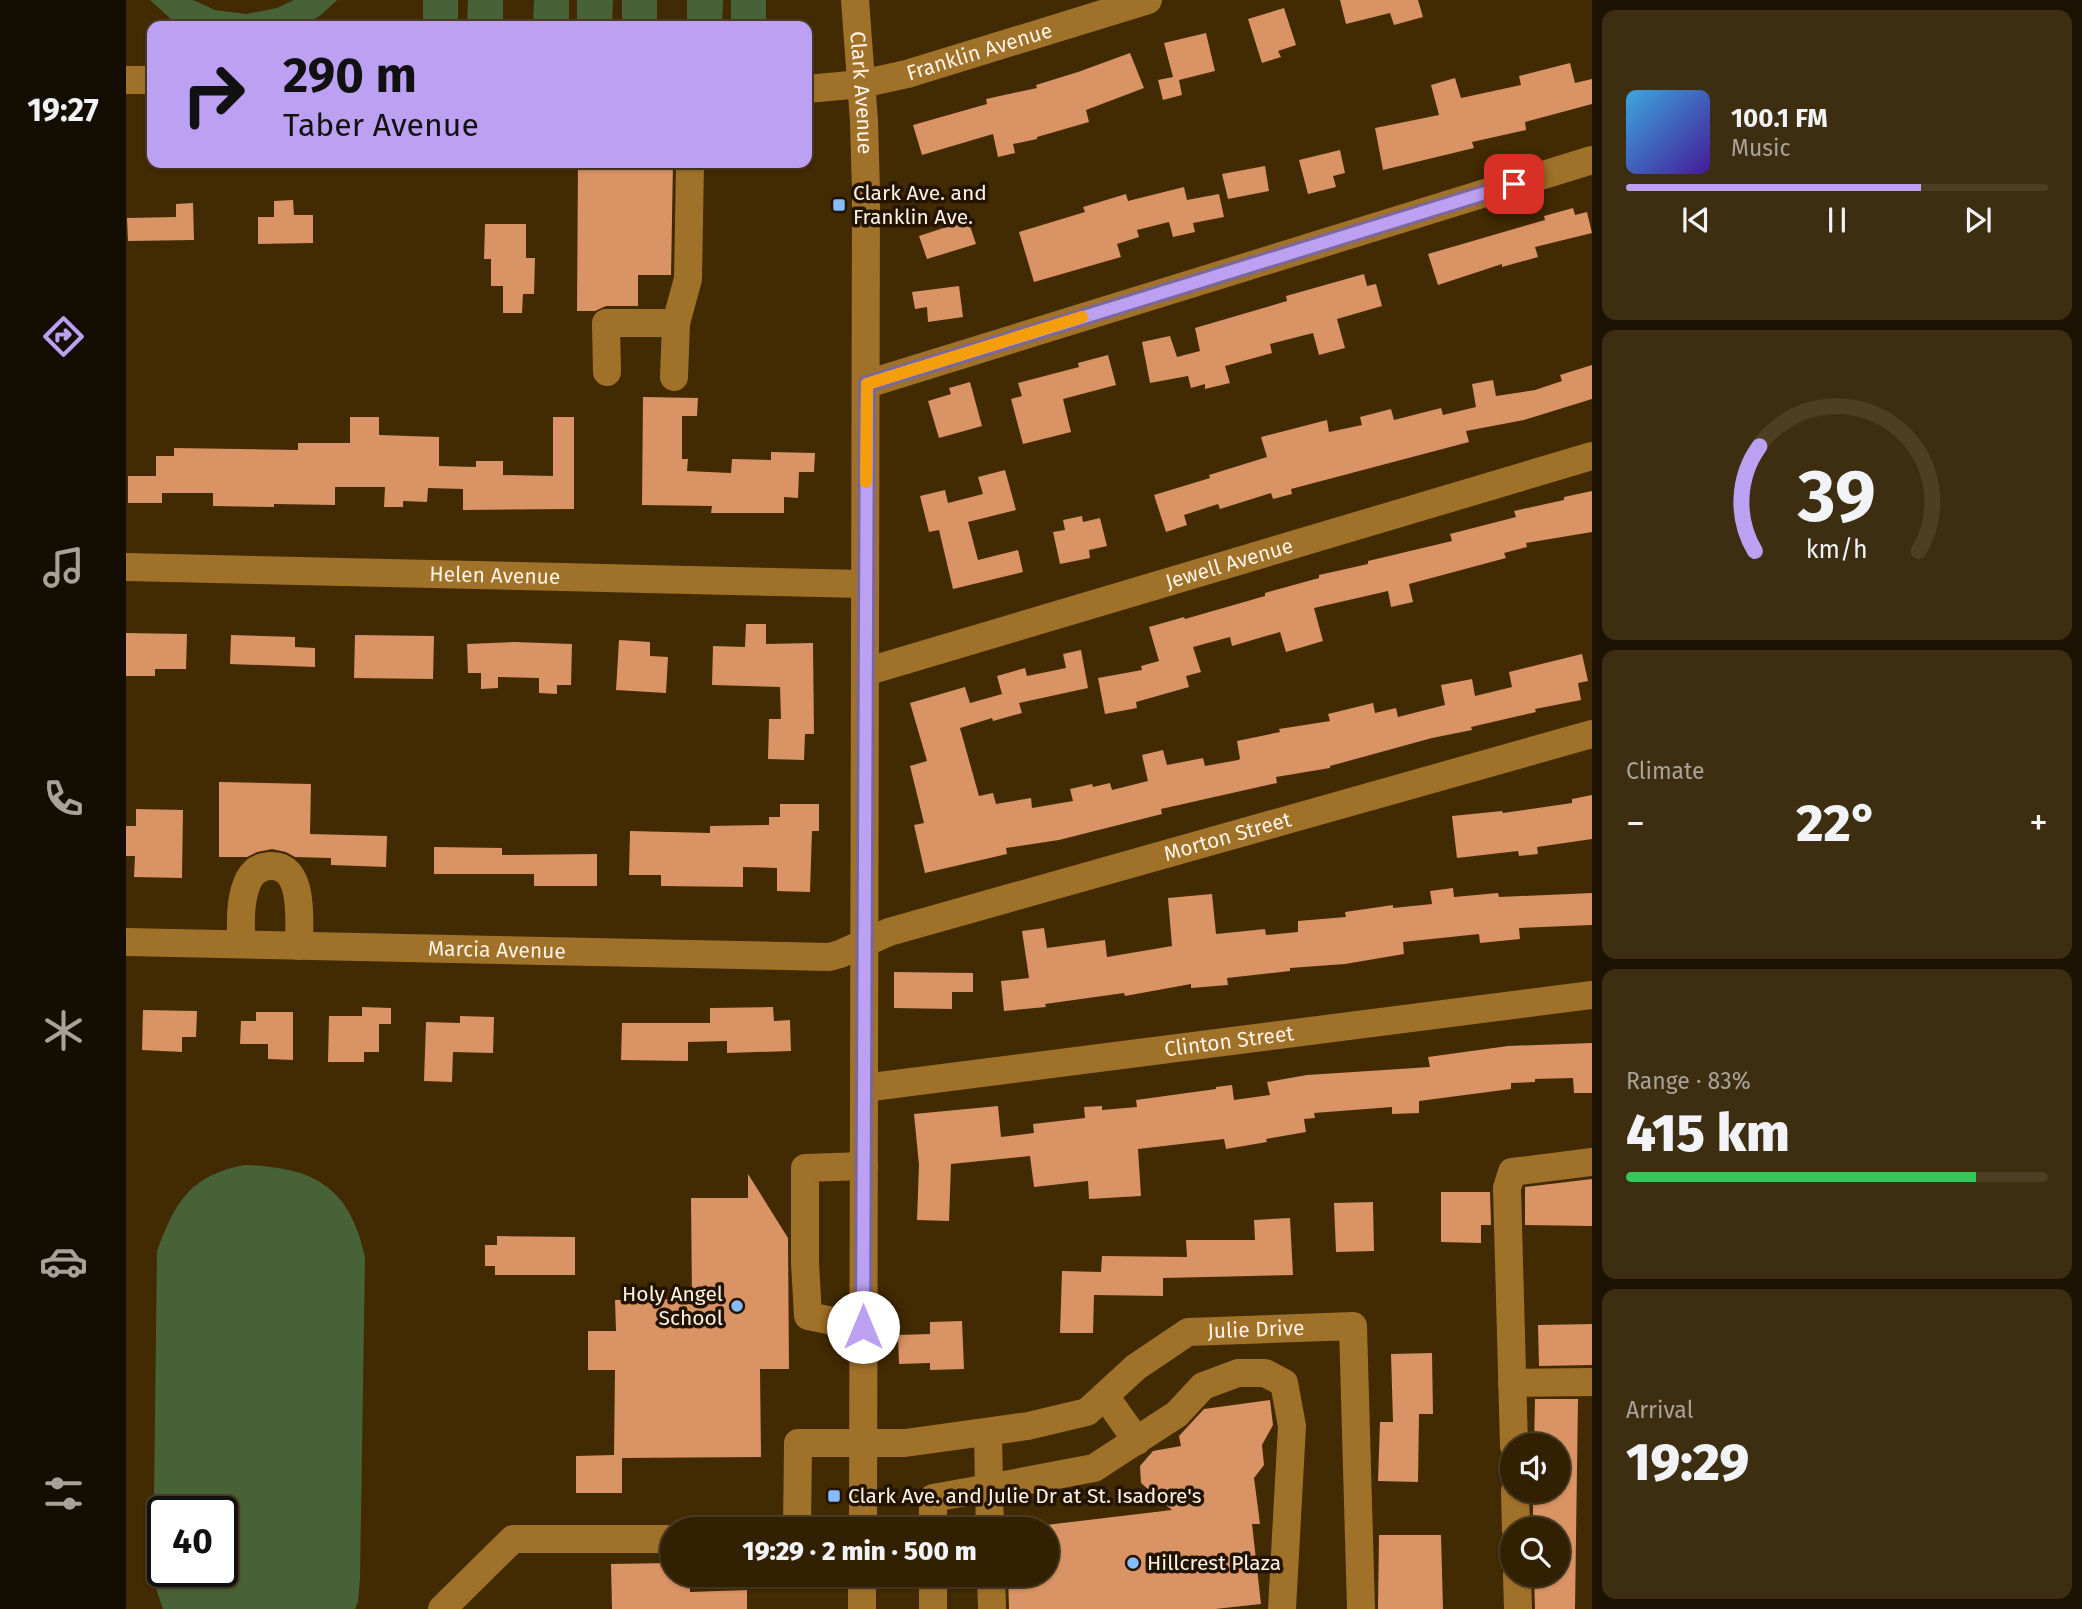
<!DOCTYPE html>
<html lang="en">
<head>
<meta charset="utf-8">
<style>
  body { margin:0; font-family:"Fira Sans",sans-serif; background:#3d2d11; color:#f1f3f6; height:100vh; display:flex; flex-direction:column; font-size:26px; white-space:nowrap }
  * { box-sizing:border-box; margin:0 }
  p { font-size:23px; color:#a8a399 }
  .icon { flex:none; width:38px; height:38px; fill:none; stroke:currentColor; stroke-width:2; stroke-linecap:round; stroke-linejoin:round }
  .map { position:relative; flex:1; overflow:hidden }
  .details { display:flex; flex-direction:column; gap:10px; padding:10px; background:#1c1201; width:490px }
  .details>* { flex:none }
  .hud { position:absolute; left:21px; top:21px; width:665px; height:147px; border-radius:14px; box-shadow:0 2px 5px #0004,0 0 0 2px #4d3e24; background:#bca0f2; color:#111; overflow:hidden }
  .buttons { position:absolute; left:1374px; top:1433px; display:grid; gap:14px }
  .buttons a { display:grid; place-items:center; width:70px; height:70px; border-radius:50%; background:#322002; box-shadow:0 2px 5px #0004,0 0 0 2px #4d3e24; font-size:35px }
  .speed { position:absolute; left:21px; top:1496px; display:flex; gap:14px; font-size:35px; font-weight:700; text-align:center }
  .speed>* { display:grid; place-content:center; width:91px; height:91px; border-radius:50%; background:#322002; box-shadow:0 2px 5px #0004,0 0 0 2px #4d3e24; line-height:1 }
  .speed .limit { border:4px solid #111; border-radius:10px; background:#fff; color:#111 }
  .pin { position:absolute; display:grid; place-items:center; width:60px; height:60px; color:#fff; margin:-30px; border-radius:14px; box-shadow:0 4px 10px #0006 }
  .me { position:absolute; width:77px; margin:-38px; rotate:0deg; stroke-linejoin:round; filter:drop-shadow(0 0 5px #0008) }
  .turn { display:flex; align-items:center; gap:24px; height:147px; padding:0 21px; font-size:32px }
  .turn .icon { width:91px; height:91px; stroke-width:2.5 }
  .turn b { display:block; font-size:49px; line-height:60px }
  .big { font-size:52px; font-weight:800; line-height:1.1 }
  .details .widget { flex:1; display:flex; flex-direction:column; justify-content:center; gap:10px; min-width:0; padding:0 24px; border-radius:14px; background:#3d2d11 }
  .details .dial { align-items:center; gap:0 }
  .dial svg { height:182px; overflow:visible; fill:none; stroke:#4d3e24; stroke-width:7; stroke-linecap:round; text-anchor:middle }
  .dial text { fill:#f1f3f6; stroke:none }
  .song { display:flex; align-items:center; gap:21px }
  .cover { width:84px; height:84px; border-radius:10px; background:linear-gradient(135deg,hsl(200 70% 55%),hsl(260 70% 35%)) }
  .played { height:7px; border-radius:4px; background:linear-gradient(90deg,#bca0f2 70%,#4d3e24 70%) }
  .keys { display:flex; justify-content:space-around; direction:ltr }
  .heat { display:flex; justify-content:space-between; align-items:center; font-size:38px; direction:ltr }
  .charge { height:10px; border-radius:5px; background:linear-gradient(90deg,#34c759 83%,#4d3e24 0) }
  .trip { position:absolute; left:534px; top:1517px; width:399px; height:70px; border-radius:35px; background:#322002; box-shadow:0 2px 5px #0004,0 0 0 2px #4d3e24; font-weight:800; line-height:70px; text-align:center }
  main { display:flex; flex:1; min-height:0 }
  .menu { display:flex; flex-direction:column; width:126px; justify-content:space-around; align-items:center; background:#140d01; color:#a8a399 }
  .menu .icon { width:49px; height:49px }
  .menu .current { color:#bca0f2 }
  .menu b { font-size:32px; color:#f1f3f6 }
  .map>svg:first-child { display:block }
  .green { fill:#476237; fill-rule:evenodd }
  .building { fill:#d99364 }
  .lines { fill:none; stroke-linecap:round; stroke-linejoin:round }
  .minor { stroke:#a07129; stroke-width:28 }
  .route-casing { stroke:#7a689d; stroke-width:18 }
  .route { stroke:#bca0f2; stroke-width:12 }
  .slow { stroke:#f59e0b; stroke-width:12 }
  .poi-dot { fill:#87bbfb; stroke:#231401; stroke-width:2.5 }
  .labels { text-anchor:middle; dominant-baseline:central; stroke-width:7; stroke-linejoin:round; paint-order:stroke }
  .street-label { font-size:21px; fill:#fef3e6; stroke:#231401 }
  .poi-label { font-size:21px; fill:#fef3e6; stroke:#231401; text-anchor:start }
</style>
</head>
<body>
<main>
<nav class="menu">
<b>19:27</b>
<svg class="icon current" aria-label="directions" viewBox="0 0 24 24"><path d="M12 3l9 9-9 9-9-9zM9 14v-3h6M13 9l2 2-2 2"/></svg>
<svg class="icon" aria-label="music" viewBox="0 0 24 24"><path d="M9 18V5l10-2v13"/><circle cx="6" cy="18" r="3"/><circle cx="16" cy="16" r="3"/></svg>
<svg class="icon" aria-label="phone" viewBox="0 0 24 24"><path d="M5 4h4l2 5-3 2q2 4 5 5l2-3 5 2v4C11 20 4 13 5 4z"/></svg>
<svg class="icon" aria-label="climate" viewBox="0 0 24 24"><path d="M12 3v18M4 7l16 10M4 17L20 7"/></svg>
<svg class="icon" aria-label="car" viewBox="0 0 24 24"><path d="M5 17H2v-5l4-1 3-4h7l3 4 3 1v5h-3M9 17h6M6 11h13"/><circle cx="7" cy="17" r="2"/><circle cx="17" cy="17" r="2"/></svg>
<svg class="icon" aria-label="filters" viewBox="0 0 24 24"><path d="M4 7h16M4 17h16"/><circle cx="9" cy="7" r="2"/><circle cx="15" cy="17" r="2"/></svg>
</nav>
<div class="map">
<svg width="1466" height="1609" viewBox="0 0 1466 1609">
  <rect width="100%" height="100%" fill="#422a02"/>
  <path class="green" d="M24 0H67L89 10 120 14 151 8 168 0H211L195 15 177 26H58L45 19Z
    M297 0H332V24L297 23Z
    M342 0H377V24H341Z
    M408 0H443V25H407Z
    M451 0H487L486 26H451Z
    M496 0H531V26H496Z
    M561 0H597L596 26H561Z
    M605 0H640V26H605Z
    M119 1165C187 1167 224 1186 239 1257L234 1578 232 1601 229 1609H37L27 1580 31 1251C49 1202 64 1175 119 1165ZM37 1512H96V1572H37Z"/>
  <path class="building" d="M1214 0H1292L1297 17 1268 25 1264 13 1220 24Z
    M1158 8 1170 45 1152 51 1155 57 1136 63 1122 19Z
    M1080 33 1089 71 1053 80 1056 95 1037 100 1032 80 1047 77 1038 43Z
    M1004 53 1018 88 960 110 963 122 911 137V139L887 144 889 153 872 157 867 134 796 155 787 125 861 104 860 99 911 88 910 85 952 72Z
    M1444 63 1449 83 1466 79V104L1399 122 1400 130 1346 142 1348 148 1257 170 1249 128 1313 115 1305 85 1329 78 1335 98 1395 85 1393 76Z
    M1214 150 1219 173 1207 176 1210 187 1182 194 1173 160Z
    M452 163H547L545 275H512V306H480L469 311H451Z
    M1139 166 1143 191 1102 199 1096 174Z
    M1058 187 1061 200 1093 194 1098 217 1067 223 1069 232 1047 237 1043 222 1011 230 1013 237 991 244 995 257 908 282 893 232 959 212 957 207 1000 194 1002 201Z
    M167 200 168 215H187V243L132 244V217H148V201Z
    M67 203 68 240 2 241 1 218 50 217V204Z
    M1447 208 1449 215 1461 212 1466 233 1409 247 1412 257 1376 267V264L1312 285 1302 254 1419 220 1418 216Z
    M842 220 850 244 801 259 793 236Z
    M359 224H400V258H409L408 294H397L396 313H377V286H365V259H358Z
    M1238 274 1241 286 1250 284 1256 306 1211 319 1219 348 1193 355 1187 333 1144 344 1146 353 1099 366 1104 383 1079 389V384L1065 388 1062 376 1024 383 1016 342 1044 336 1051 357 1074 351 1069 328 1161 301 1160 296Z
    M833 286 837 317 802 322 801 307 789 309 786 292Z
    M982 355 990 385 937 399 945 432 897 444 885 399 896 396 892 383 953 367 952 363Z
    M1466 365V399L1398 420 1340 431 1343 442 1165 489 1166 494 1147 499 1145 493 1094 509 1092 504 1058 515 1061 525 1040 532 1028 495 1084 478 1083 475 1141 457 1135 437 1201 420 1203 432 1236 425 1234 417 1265 409 1268 420 1315 408 1317 415 1350 407 1346 384 1367 380 1370 396 1409 390 1436 381 1434 375Z
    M844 382 856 426 813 438 802 401 825 394 823 388Z
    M517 397 572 398 571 416H556V459H562L561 471 605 473 606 459 645 460V452L689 453 688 472H673L672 498 658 497V513H585L586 506 516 505Z
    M224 417H253V435L313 437V466L350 467V461H377V475L427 476V417H448V509L337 510V489L302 488 301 502 277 501V507H258L259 487H209V505L148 504V507L87 506V493H36V503H2V476H30V456H48V448L172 450V443H224Z
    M879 470 890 510 842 522 852 560 892 550 897 572 827 589 813 530 803 532 794 496 819 490 822 503 857 494 852 477Z
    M1466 491V532L1400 543 1401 547 1378 553 1380 558 1283 584 1287 602 1265 607 1262 591 1188 608 1197 641 1160 652 1154 632 1106 646 1104 637 1067 647 1075 672 1060 676 1063 687 1010 702 1011 708 979 714 972 678 1016 670 1015 666 1033 661 1023 627 1058 617 1059 619 1139 596V593L1193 578V575L1242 564V561L1326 541 1324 534 1390 517 1388 511 1438 500V497Z
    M956 516 957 522 974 518 981 546 963 550 964 558 934 564 927 532 939 530 937 520Z
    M620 624H640V644L687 643 688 734H679L678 760 642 759 643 719H655L654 687 586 685 587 646 619 647Z
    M0 633 61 634 60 669H29V676H0Z
    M105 635 169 637V647L189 648V667L104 664Z
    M229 635 308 636 307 679 228 678Z
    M493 640 524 642V656L542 657 540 693 490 690Z
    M388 642 446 644 445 685H431V694L413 693V678L372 677V688L355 689V673H342L341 644Z
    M955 650 962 688 893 703 896 713 867 721 866 718 834 728 853 796 867 793 870 804 905 798 906 808 947 801 944 789 966 784 967 787 984 783 986 790 1022 781 1016 755 1037 750 1041 765 1077 758 1079 766 1112 760 1114 759 1111 741 1154 732 1153 729 1204 721 1202 714 1247 703 1249 713 1270 708 1272 717 1319 705 1315 685 1346 679 1349 696 1386 687 1383 672 1456 654 1462 681 1452 683 1455 700 1409 709 1410 712 1345 727 1346 730 1306 738 1204 766V768L1150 777 1151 783 1035 809 1036 814 933 840 880 848 881 854 799 873 788 825 798 823 784 766 801 761 784 703 839 687 844 703 876 694 871 676 899 668 901 676 940 668 937 654Z
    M93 782 185 784 184 834 261 836 260 867 205 865V858L169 857 160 852 146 849 131 852 121 857H93Z
    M1466 795V839L1411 847 1412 854 1393 856 1392 851 1331 858 1326 816 1376 811 1377 813 1446 803V799Z
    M654 804H693V831H686L684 892 651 891V868L617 867V887L535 886V875H503L504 831 584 833V826L643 825V817H654Z
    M10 809 57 810 56 878 8 877 9 856H0V826H10Z
    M308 847 376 848V855L471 854V886H408V874H308Z
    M1327 888 1328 897 1372 893 1373 897 1466 893V925L1393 928 1394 939 1354 943 1353 934 1277 942 1278 954 1219 964 1164 968V971L1101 978 1102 985 1065 988V984L999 996 998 993 919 1004 920 1007 878 1011 875 981 903 978 896 931 918 928 921 948 979 940 981 957 1046 946 1042 898 1086 894 1090 934 1139 929 1140 935 1172 932V921L1220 917 1219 912 1267 905V908L1306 904 1304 891Z
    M768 972 847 973V992H826V1009L768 1008Z
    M236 1007 265 1008V1024H253V1052H238V1062H202L203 1016H236Z
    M647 1007 648 1021 664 1020 665 1051 601 1053V1041L562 1042V1061L495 1060 496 1023H584V1008Z
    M17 1010 71 1011 70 1037H56V1052L16 1050Z
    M130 1012H167V1060L142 1059V1044H114L115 1021H130Z
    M334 1016 368 1017 367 1053 327 1052 326 1082 298 1081 300 1022 334 1023Z
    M1466 1043V1093H1448L1447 1078 1409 1079V1082L1385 1083V1089L1293 1101V1113L1266 1114V1107L1188 1113 1189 1118 1178 1119 1180 1132 1140 1139 1141 1142 1100 1149 1098 1139 1012 1149 1015 1196 963 1199 962 1181 908 1187 904 1156 825 1164 823 1221 791 1220 793 1165 788 1114 872 1106 875 1137 908 1133 907 1124 959 1118 958 1107 976 1106V1110L1011 1107 1010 1100 1090 1089V1087L1106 1085 1108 1100 1144 1095 1141 1082 1181 1075 1304 1067 1302 1057 1382 1046Z
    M622 1174 662 1238 663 1369H634L635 1457 496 1458V1493H450V1456L488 1455 489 1370H462V1331H490L489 1300 566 1299 565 1198H622Z
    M1466 1179V1226L1399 1225V1187Z
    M1315 1192H1364L1365 1225H1355V1243L1315 1242Z
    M1247 1202 1248 1251 1210 1252 1208 1203Z
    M1164 1218 1167 1275 1037 1278V1296L968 1295 967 1333H934L936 1271 975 1272 976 1256 1061 1257 1060 1240H1129L1128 1220Z
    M371 1236 449 1237V1275H369V1266H359V1245H371Z
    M836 1321 838 1369 804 1370V1363L773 1364 772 1335 804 1334V1322Z
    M1466 1324V1365L1413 1366 1412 1325Z
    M1306 1353 1307 1414H1293L1292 1482 1252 1481 1254 1422H1267L1265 1354Z
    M1409 1399H1452L1449 1609H1409L1408 1575H1432V1530H1407V1491H1432V1446H1408Z
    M1144 1400 1147 1425 1136 1445 1138 1465 1128 1478 1134 1524H1126L1135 1604 1089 1609H883L882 1575H920V1525L1046 1510 1015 1483 1014 1466 1027 1451 1055 1446 1053 1436 1078 1409Z
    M1253 1535H1315L1317 1609H1252Z
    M546 1563V1575H564V1592L621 1590V1609H486L485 1564Z"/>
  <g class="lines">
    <g class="minor">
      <path id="s1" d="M729 0 738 121 740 192 737 1530"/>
      <path d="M0 80H26"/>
      <path id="s2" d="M681 89 735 84 781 74 1022 0"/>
      <path d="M481 372 480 323H550"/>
      <path d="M548 377 550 323 562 279 564 163"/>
      <path d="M741 384 1466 160"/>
      <path id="s3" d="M0 567 739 584"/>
      <path id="s4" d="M739 672 1466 456"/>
      <path id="s5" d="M0 942 703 957 714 954 763 932 1466 734"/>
      <path d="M115 944C115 923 113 899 123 879 128 870 136 866 146 866 179 866 173 923 173 946"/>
      <path id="s6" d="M738 1088 1466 995"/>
      <path d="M737 1327 682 1316 679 1263V1168L738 1166"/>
      <path d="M1386 1383 1466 1382"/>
      <path d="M979 1396 1011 1441"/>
      <path d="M862 1432 863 1488 968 1468 1051 1414 1077 1386 1112 1373H1139L1158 1383 1166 1426 1156 1609"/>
      <path d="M1388 1446 1381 1188 1386 1172 1466 1162"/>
      <path d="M1389 1491 1390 1530"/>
      <path id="s7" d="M671 1530 672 1443H779L902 1426 961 1412 1010 1367 1062 1332 1227 1326 1235 1609"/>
      <path d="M807 1530V1498L863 1488 864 1530"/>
      <path d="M865 1575 866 1609"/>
      <path d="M1391 1575 1392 1609"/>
      <path d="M316 1609 387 1539H546"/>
      <path d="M736 1609V1575"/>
      <path d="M807 1609V1575"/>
    </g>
  </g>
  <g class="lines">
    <defs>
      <path id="route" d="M737 1327 741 384 1388 184"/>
    </defs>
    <use href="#route" class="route-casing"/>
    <use href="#route" class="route"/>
    <path class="slow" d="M740 482 741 384 956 317"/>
  </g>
  <g class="poi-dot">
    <rect x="706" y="198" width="14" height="14" rx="3.5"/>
    <circle cx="611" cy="1306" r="7"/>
    <rect x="701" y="1489" width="14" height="14" rx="3.5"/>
    <circle cx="1007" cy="1563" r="7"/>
  </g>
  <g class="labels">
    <g class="street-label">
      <text stroke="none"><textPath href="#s2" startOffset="177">Franklin Avenue</textPath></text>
      <text stroke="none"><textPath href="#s1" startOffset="93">Clark Avenue</textPath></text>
      <text stroke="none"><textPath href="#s4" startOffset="380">Jewell Avenue</textPath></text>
      <text stroke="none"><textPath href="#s3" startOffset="369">Helen Avenue</textPath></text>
      <text stroke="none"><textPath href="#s5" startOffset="1120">Morton Street</textPath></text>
      <text stroke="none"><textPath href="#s5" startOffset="371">Marcia Avenue</textPath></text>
      <text stroke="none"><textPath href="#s6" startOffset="368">Clinton Street</textPath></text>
      <text stroke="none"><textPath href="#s7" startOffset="576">Julie Drive</textPath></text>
    </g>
    <g class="poi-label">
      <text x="727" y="193">Clark Ave. and<tspan x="727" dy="24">Franklin Ave.</tspan></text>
      <text x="597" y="1294" text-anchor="end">Holy Angel<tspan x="597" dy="24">School</tspan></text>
      <text x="722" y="1496">Clark Ave. and Julie Dr at St. Isadore's</text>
      <text x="1021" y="1563">Hillcrest Plaza</text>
    </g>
  </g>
</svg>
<div class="buttons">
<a><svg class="icon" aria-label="sound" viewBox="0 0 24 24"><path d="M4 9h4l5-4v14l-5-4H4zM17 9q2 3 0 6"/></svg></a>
<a><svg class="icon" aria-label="search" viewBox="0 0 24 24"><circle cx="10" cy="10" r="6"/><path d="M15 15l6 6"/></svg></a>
</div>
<div class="speed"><div class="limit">40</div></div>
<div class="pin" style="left:1388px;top:184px;background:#d93025"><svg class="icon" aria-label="arrive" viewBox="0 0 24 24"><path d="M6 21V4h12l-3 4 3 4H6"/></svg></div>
<svg class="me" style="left:737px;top:1327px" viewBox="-20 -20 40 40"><circle r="19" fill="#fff"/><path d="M0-13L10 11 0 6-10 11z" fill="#bca0f2"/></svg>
<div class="trip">19:29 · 2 min · 500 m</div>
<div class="hud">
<div class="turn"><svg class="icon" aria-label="right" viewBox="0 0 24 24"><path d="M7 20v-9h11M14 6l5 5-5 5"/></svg><div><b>290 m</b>Taber Avenue</div></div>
</div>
</div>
<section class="details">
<div class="widget">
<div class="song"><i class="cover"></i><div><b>100.1 FM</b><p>Music</p></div></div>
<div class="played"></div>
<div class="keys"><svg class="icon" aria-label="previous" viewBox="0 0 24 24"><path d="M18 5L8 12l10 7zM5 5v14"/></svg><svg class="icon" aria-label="pause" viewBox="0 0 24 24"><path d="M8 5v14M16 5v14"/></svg><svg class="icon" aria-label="next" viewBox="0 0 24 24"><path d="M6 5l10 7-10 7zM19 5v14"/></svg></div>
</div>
<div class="widget dial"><svg viewBox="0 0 100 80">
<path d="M14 69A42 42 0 1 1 86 69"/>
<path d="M14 69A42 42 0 0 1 16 23" stroke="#bca0f2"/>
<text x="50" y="56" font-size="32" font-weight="700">39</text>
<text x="50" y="72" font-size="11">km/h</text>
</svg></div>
<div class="widget"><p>Climate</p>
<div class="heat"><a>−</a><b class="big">22°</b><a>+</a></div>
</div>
<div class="widget"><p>Range · 83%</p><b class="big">415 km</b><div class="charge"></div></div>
<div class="widget"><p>Arrival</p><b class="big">19:29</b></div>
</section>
</main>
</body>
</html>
